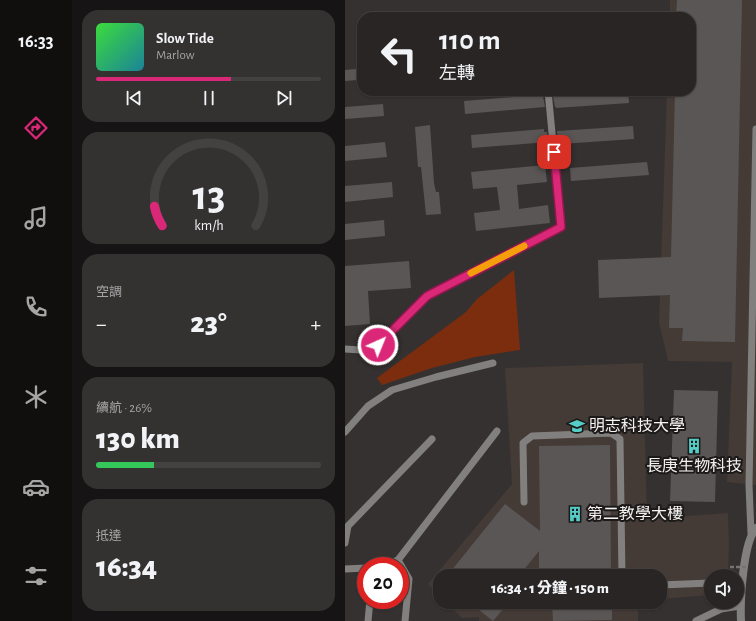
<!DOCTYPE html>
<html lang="zh-TW">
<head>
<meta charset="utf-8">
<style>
  body { margin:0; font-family:"Alegreya Sans","Noto Sans TC",sans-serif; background:#343131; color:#f1f3f6; height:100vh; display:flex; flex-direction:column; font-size:15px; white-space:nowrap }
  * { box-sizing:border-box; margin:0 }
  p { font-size:13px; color:#a5a5a6 }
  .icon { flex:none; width:22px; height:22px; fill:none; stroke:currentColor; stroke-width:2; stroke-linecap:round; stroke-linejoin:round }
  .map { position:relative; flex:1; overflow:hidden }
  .details { display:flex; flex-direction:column; gap:10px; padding:10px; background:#161414; width:273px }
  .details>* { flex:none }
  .hud { position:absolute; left:12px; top:12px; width:339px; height:84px; border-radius:16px; box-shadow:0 1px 3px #0004,0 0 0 1px #444241; background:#282524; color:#f1f3f6; overflow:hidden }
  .buttons { position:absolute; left:359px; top:569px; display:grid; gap:8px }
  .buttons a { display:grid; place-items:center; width:40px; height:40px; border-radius:50%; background:#282524; box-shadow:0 1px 3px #0004,0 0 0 1px #444241; font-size:20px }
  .speed { position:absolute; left:12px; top:557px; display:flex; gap:8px; font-size:20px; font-weight:700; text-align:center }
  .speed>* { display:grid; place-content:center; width:52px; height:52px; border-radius:50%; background:#282524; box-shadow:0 1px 3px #0004,0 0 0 1px #444241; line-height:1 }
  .speed .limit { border:6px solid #d22; background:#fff; color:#111 }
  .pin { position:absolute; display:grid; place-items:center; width:34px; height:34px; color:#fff; margin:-17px; border-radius:8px; box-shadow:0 2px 6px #0006 }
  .me { position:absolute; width:44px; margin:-22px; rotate:44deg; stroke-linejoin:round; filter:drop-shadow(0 0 3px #0008) }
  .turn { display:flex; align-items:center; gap:14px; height:84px; padding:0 16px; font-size:18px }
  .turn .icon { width:52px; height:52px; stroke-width:2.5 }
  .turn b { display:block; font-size:28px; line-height:34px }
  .big { font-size:30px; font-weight:800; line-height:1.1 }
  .details .card { flex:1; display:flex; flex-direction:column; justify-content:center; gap:6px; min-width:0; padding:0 14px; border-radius:16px; background:#343131 }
  .details .dial { align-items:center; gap:0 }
  .dial svg { height:104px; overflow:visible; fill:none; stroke:#444241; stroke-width:7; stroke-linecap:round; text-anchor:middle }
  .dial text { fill:#f1f3f6; stroke:none }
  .song { display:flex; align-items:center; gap:12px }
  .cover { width:48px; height:48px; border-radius:6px; background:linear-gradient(135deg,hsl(120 70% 55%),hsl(190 70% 35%)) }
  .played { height:4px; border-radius:2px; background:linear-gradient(90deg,#db2777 60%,#444241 60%) }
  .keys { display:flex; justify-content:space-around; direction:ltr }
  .heat { display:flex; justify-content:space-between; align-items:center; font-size:22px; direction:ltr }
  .charge { height:6px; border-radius:3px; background:linear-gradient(90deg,#34c759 26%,#444241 0) }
  .trip { position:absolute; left:88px; top:569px; width:234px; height:40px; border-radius:16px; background:#282524; box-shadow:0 1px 3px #0004,0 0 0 1px #444241; font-weight:800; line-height:40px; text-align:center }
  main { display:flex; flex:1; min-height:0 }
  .tab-bar { display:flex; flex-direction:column; width:72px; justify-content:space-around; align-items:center; background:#100f0e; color:#a5a5a6 }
  .tab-bar .icon { width:28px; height:28px }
  .tab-bar .selected { color:#db2777 }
  .tab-bar b { font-size:18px; color:#f1f3f6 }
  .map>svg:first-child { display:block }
  .built { fill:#443a36 }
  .green { fill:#7b2d0e }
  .building { fill:#5a5655 }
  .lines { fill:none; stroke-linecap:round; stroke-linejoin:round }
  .service { stroke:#82807f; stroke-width:7 }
  .minor { stroke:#82807f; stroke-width:8 }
  .path-bridge { stroke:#767372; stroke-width:2.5; stroke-dasharray:4 2; stroke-linecap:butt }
  .route-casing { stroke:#8e194d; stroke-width:10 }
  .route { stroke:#db2777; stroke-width:7 }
  .slow { stroke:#f59e0b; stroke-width:7 }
  .labels { text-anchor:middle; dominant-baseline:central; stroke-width:4; stroke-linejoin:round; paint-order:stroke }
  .poi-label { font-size:16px; fill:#f3f0ef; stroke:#1b1a19; text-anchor:start }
</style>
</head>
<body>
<main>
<nav class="tab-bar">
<b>16:33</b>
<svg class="icon selected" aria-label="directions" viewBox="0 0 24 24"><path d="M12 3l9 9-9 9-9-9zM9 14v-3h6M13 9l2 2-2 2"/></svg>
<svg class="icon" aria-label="music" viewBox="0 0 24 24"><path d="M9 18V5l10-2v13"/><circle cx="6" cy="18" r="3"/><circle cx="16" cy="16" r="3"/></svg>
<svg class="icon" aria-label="phone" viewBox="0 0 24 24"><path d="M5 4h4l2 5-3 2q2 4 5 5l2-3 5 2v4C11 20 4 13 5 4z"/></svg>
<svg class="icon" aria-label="climate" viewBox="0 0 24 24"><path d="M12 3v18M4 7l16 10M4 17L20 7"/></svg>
<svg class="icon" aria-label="car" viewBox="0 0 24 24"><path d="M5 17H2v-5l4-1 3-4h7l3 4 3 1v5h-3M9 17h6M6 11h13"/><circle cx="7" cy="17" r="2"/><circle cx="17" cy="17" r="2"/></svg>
<svg class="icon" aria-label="filters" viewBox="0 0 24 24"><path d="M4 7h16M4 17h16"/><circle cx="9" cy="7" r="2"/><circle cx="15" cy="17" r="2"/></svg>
</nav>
<section class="details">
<div class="card">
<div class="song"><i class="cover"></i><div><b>Slow Tide</b><p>Marlow</p></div></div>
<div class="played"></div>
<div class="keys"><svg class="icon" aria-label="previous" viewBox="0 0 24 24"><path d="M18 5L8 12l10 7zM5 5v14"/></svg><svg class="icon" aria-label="pause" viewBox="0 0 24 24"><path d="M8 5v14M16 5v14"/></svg><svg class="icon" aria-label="next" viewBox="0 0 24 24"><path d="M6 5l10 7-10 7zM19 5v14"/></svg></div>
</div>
<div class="card dial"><svg viewBox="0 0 100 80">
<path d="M14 69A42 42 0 1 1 86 69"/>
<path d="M14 69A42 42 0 0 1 8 54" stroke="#db2777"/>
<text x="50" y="56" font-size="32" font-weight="700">13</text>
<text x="50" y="72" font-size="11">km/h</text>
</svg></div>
<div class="card"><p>空調</p>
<div class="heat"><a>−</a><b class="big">23°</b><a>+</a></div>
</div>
<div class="card"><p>續航 · 26%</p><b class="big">130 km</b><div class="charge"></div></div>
<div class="card"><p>抵達</p><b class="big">16:34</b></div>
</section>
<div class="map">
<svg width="411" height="621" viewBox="0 0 411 621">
  <rect width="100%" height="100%" fill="#353130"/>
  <path class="built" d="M325 0H411V485L382 482 387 362 323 361 314 322 322 91H346V17H325Z
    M298 363 302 519 383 513 384 543 383 576H366V595L315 599V576H95V596L83 584 167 484 160 368Z
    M101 602H293V621H134V617L117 618Z"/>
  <path class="green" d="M169 270 175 350 130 357 87 368 37 385 32 378 121 312 132 299Z"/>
  <path class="building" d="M332 0H397L390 342 337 341 338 328H324L325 295 254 298 253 260 326 257 330 91H346V17H331Z
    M11 69 12 80 0 81V70Z
    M267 91H283L284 103 211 108V107H210L208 96Z
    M192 95V97L198 96 200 107 120 114 119 101Z
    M38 104 39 116 0 119V107Z
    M85 125 89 183 91 192H94L96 214 81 215 76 167H73L70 127Z
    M288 126 289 139 216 144V141H213L212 131Z
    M199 129V132H202L203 142 127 148 126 135Z
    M40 142 42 157 0 161V146Z
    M302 162 304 175 226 181 225 168Z
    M200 165 202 182 172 185 174 209 203 205 205 223 131 231 129 213 155 210 152 187 128 189 126 172Z
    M47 182 48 197 0 202V186Z
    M39 220 40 236 0 240V224Z
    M64 261 66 288 23 291 25 324 0 326V266Z
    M329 390 373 391 370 502 325 501Z
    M265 445 266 576H198V571H194V551L174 576H102L160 504 195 531 194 446Z
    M124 602H164L148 621Z
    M207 602H267V620L208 621Z"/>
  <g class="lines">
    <path class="service" d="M0 349 16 350 33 345 82 296 216 227 203 91
      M0 432 23 406 47 390 91 377 148 363
      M179 502 178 443 187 436 266 433 275 439 277 576
      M406 533 404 485 411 129
      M0 543 3 526 87 439
      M53 560 64 579 60 621
      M36 566 53 560 152 431
      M0 569 21 568
      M315 585 366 583
      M23 621 25 600
      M351 621 376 609 395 606"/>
    <path class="minor" d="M396 621C395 600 398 543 411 528"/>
    <path class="path-bridge" d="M385 567H401"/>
  </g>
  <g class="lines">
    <defs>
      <path id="route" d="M33 345 82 296 216 227 209 152"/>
    </defs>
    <use href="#route" class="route-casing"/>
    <use href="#route" class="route"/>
    <path class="slow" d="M126 273 179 246"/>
  </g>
  <defs>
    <symbol id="university-bare" viewBox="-9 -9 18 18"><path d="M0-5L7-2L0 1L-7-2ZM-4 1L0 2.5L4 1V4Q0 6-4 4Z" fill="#55cdc6" stroke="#1b1a19" stroke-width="2.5" paint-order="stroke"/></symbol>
    <symbol id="building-bare" viewBox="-9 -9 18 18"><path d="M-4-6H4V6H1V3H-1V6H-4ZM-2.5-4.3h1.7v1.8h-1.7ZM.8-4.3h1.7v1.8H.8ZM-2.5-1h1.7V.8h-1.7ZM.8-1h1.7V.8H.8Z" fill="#55cdc6" stroke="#1b1a19" stroke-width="2.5" paint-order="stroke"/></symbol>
  </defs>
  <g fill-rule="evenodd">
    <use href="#university-bare" x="221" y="415" width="22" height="22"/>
    <use href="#building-bare" x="338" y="435" width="22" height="22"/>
    <use href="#building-bare" x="219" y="503" width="22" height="22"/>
  </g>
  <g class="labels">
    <g class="poi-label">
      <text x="244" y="426">明志科技大學</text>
      <text x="349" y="466" text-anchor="middle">長庚生物科技</text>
      <text x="242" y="514">第二教學大樓</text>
    </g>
  </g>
</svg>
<div class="buttons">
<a><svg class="icon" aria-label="sound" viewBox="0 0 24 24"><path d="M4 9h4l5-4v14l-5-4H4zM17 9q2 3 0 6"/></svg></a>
</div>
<div class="speed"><div class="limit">20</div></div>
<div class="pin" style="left:209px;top:152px;background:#d93025"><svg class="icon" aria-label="arrive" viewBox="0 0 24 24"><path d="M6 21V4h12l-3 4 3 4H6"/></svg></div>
<svg class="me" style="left:33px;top:345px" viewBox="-20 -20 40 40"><circle r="17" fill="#db2777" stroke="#fff" stroke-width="3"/><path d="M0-11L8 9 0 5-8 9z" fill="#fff"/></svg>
<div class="trip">16:34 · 1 分鐘 · 150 m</div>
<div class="hud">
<div class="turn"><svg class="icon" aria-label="left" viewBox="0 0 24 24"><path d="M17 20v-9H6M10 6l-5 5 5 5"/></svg><div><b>110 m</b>左轉</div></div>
</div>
</div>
</main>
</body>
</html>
